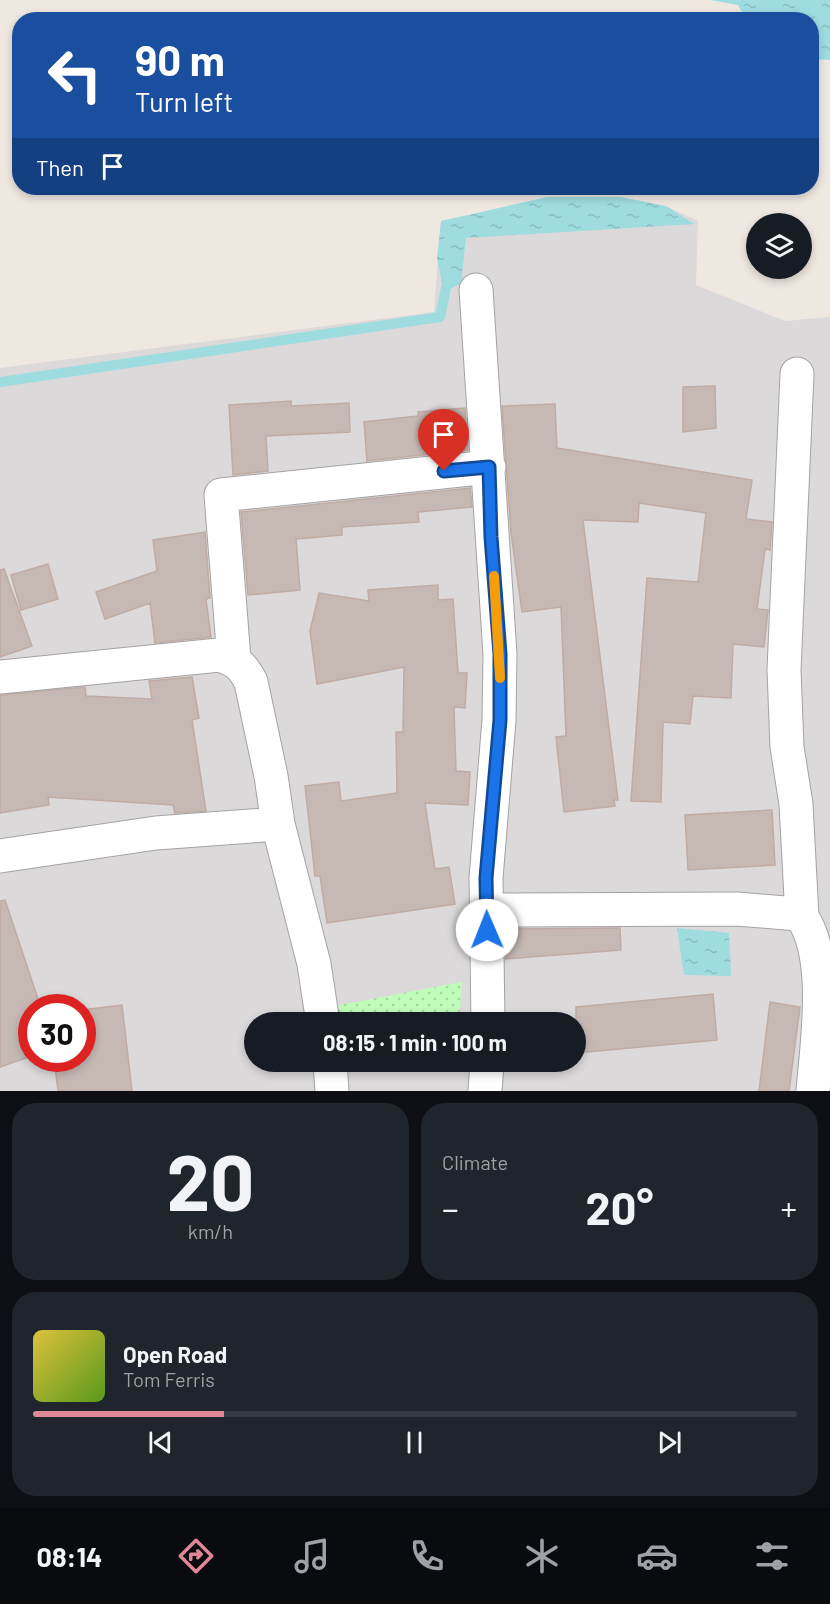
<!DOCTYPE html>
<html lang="en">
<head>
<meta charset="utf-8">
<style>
  body { margin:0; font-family:Barlow,sans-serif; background:#20242c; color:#f1f3f6; height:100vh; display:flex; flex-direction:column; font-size:22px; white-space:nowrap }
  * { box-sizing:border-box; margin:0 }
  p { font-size:20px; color:#9ea1a6 }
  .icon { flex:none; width:33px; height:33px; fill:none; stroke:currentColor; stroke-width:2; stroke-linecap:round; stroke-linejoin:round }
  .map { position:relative; height:1091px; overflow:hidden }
  .sheet { display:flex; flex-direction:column; gap:12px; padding:12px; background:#0d0f14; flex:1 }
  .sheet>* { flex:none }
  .banner { position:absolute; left:12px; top:12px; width:807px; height:183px; border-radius:24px; box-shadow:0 3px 9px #0003; background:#1a4fa0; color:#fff; overflow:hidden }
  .fabs { position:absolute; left:746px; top:213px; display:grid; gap:12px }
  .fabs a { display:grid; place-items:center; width:66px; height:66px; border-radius:50%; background:#171b24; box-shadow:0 3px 9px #0003; font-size:30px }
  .speed { position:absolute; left:18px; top:994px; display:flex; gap:12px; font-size:30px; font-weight:700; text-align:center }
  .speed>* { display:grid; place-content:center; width:78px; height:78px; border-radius:50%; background:#171b24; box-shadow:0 3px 9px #0003; line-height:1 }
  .speed .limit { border:9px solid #d22; background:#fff; color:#111 }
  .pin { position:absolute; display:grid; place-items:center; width:51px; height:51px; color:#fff; margin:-62px -26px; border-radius:50% 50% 50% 0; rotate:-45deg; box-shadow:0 0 6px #0007 }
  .pin .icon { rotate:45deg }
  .me { position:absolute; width:66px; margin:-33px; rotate:359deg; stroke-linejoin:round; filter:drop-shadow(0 0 4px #0008) }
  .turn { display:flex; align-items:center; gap:21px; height:126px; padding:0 24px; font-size:27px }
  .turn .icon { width:78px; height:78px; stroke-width:2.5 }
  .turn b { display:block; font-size:42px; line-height:51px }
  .then { display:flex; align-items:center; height:57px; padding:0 24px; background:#0003; gap:12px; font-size:22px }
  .big { font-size:45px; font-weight:700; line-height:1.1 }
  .sheet .widget { flex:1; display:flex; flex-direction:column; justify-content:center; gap:9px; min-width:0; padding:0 21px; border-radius:24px; background:#20242c }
  .sheet .dial { align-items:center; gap:0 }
  .dial b { font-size:78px; line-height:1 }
  .song { display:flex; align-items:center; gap:18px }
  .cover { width:72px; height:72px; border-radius:9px; background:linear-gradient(135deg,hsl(50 70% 55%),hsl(90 70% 35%)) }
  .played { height:6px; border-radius:3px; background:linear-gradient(90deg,#df8697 25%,#363941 25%) }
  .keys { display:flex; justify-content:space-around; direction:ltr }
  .heat { display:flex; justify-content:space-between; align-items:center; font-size:33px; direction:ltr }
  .sheet .tiles { flex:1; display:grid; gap:12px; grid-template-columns:1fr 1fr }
  .widget:last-child { grid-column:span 2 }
  .trip { position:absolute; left:244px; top:1012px; width:342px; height:60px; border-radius:30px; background:#171b24; box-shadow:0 3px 9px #0003; font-weight:700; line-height:60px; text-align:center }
  .menu { display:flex; height:96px; justify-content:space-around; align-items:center; background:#090b0e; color:#9ea1a6 }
  .menu .icon { width:42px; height:42px }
  .menu .selected { color:#df8697 }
  .menu b { font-size:27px; color:#f1f3f6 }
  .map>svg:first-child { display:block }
  .residential { fill:#dbd9da; fill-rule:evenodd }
  .park { fill:url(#park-dots) }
  .water { fill:url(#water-ripples) }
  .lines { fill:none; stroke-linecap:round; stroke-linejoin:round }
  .stream { stroke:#9edcdf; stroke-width:10 }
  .building { fill:#c6b9b4; stroke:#c1aba3; stroke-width:1.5 }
  .minor-casing { stroke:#a3a3a3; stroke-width:35 }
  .minor { stroke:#fff; stroke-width:33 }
  .route-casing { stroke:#114b97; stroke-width:15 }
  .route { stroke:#1a73e8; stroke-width:10 }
  .slow { stroke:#f59e0b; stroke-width:10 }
</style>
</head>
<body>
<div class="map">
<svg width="830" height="1091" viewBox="0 0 830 1091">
  <defs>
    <pattern id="park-dots" width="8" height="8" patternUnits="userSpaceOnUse" patternTransform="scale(1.5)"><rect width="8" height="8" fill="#c1fdba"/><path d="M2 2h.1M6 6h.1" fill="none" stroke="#a5d89f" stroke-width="1.8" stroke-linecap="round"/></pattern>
    <pattern id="water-ripples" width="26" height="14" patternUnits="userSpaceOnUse" patternTransform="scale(1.5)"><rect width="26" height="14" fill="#9edcdf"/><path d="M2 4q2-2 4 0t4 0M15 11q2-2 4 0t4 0" fill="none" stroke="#88bcbf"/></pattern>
  </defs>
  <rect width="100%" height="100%" fill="#efe8e1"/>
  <path class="residential" d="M620 197 666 206 698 221 696 285 785 321 830 317V1091H0V368L434 312 441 221ZM32 1008H82V1059H32ZM255 1023H576V1062H255Z"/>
  <path class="park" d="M462 982 459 1023H344L335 1006Z"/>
  <path class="water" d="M710 0H830V60L812 59V20L746 19 738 5Z
    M547 197H620L666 206 694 224 466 238 461 284 444 291 437 259 441 221Z
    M677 928 729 933 731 976 684 975Z"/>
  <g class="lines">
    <path class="stream" d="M0 382 440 317 448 278"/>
  </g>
  <path class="building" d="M715 386 716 428 683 432V387Z
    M291 401V406L349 403 350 432 266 436 268 471 233 475 229 405Z
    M555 404 557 448 752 480 746 519 772 522 770 550 765 549 757 609 768 610 764 647 733 644 731 698 693 696 690 724 663 722 661 802 631 801 647 578 698 582 706 513 639 503 638 522 583 520 618 800H614L615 806 564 812 556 737 566 736 561 607 522 612 511 533 502 406Z
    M465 408 468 450 367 461 364 422 418 416V412Z
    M470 488 472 507 418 512 419 522 342 527V535L296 539 300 590 248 595 241 512Z
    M205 532 210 598 206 599 211 637 155 643 150 603 105 619 96 592 157 571 153 540Z
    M48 564 58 599 21 610 11 575Z
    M4 569 32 646 0 657V570Z
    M438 585V600L453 599 458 673H467L465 708 454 707 456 771 470 772 468 805 425 803 435 869 449 867 455 904 327 923 320 876H315L305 786 339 782 341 801 397 793 396 732H403L404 667 317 684 310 631 319 593 369 601 368 590Z
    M192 677 199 718 192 720 206 811 175 813 173 805 48 797 49 805 0 813V695L85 687 86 696 152 699 149 681Z
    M772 810 775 865 688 870 685 815Z
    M5 900 41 1008H32V1056L0 1067V901Z
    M620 928 621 950 506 959 505 929Z
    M713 994 717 1040 576 1053V1007Z
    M770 1002 800 1007 789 1091H759Z
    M122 1005 132 1091H58L54 1059H82V1010Z"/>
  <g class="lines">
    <defs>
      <path id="minor" d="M476 290 500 654 499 720 486 878 488 1023
        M797 374 784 670 787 747 796 804 802 917C830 958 817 1043 813 1091
        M234 659 221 495 489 467
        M0 677 219 655C236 660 243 666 251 682L271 776 278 824 314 964 323 1023
        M0 856 156 833 278 824
        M487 910 737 909 798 914 802 917
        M330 1062 332 1091
        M485 1091 487 1062"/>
    </defs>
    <use href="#minor" class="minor-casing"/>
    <use href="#minor" class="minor"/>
  </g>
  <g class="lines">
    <defs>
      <path id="route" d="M444 471 489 467 491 537 500 654V720L486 878 487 930"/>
    </defs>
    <use href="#route" class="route-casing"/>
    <use href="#route" class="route"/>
    <path class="slow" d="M494 576 500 678"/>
  </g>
</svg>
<div class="fabs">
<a><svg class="icon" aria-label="layers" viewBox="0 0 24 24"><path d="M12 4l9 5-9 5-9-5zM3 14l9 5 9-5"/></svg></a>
</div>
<div class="speed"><div class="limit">30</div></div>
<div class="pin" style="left:444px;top:471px;background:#d93025"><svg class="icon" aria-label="arrive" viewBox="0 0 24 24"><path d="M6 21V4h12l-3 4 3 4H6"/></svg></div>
<svg class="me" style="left:487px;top:930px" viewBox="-20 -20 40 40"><circle r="19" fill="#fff"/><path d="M0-13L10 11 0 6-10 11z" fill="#1a73e8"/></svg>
<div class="trip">08:15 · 1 min · 100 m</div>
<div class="banner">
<div class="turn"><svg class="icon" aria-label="left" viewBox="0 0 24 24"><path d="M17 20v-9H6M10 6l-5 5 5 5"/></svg><div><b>90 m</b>Turn left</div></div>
<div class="then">Then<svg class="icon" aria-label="arrive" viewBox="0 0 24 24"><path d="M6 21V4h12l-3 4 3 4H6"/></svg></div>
</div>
</div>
<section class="sheet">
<div class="tiles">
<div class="widget dial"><b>20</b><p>km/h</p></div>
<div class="widget"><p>Climate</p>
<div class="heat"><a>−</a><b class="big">20°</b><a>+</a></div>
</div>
<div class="widget">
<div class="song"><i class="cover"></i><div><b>Open Road</b><p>Tom Ferris</p></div></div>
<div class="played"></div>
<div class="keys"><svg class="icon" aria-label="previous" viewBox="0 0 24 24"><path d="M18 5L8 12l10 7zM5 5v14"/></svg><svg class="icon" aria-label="pause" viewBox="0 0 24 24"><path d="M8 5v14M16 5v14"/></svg><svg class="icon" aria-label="next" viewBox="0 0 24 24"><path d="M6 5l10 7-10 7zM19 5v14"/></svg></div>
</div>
</div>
</section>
<nav class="menu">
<b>08:14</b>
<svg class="icon selected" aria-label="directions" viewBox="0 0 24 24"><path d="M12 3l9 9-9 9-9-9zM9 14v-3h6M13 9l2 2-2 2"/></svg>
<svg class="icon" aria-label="music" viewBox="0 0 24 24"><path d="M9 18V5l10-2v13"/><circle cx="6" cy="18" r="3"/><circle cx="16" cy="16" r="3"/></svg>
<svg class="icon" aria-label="phone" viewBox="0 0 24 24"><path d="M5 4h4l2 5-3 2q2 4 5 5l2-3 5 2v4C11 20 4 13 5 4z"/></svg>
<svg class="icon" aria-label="climate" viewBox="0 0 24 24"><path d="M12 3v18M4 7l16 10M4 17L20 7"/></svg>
<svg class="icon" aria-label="car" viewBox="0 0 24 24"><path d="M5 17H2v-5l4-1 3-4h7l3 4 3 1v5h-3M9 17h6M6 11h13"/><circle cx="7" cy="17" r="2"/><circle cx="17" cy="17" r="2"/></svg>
<svg class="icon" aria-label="filters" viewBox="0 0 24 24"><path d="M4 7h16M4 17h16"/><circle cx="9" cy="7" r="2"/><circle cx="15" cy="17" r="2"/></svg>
</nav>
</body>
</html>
